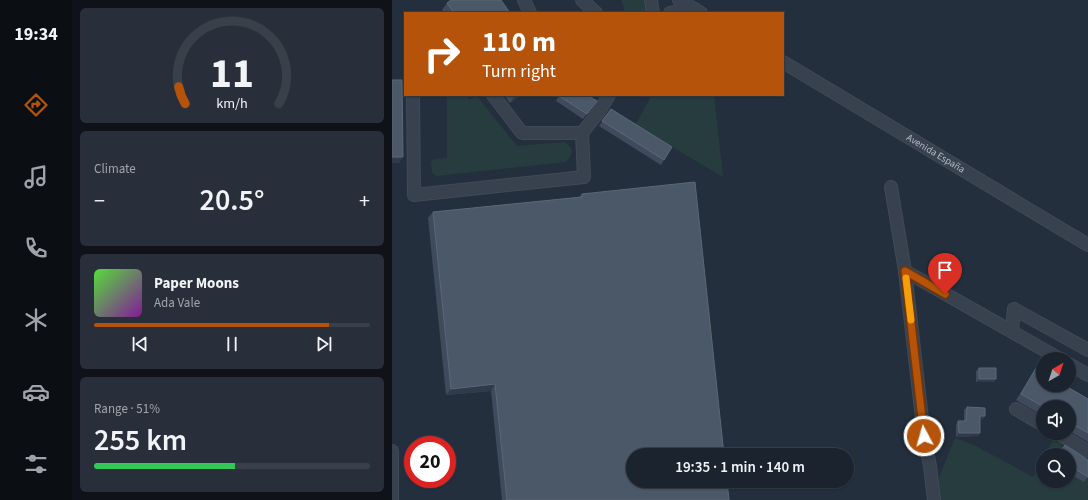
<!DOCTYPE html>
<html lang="en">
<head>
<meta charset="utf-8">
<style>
  body { margin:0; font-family:"Source Sans 3",sans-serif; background:#282f3a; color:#f1f3f6; height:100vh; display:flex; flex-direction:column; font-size:15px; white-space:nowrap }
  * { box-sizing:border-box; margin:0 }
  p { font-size:13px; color:#a0a4aa }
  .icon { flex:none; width:22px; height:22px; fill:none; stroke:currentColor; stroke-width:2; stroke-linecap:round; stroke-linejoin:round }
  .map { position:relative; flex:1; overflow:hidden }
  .panel { display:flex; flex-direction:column; gap:8px; padding:8px; background:#0f1319; width:320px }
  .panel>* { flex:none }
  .hud { position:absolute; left:12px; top:12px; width:380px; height:84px; border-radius:0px; box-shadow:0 1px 3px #0004,0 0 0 1px #39404a; background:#b45309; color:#fff; overflow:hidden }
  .needle { width:26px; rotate:39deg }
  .buttons { position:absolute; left:644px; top:352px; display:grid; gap:8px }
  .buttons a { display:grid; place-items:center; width:40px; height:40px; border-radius:50%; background:#1b232e; box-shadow:0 1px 3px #0004,0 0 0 1px #39404a; font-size:20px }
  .speed { position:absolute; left:12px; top:436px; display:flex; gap:8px; font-size:20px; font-weight:700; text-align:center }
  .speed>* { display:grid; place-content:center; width:52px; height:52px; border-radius:50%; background:#1b232e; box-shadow:0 1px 3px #0004,0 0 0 1px #39404a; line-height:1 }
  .speed .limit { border:6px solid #d22; background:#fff; color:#111 }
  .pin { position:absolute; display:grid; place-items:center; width:34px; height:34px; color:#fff; margin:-41px -17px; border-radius:50% 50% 50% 0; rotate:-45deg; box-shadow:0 0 4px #0007 }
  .pin .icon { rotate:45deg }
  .me { position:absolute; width:44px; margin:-22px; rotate:354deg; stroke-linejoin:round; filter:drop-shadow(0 0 3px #0008) }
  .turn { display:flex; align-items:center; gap:14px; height:84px; padding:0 12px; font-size:18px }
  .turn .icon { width:52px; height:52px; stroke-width:2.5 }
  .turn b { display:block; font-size:28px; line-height:34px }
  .big { font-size:30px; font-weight:600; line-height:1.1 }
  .panel .card { flex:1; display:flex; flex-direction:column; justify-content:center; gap:6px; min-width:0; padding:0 14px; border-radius:6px; background:#282f3a }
  .panel .dial { align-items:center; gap:0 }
  .dial svg { height:104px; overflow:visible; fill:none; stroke:#39404a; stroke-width:7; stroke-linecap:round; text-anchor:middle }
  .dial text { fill:#f1f3f6; stroke:none }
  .song { display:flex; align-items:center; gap:12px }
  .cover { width:48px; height:48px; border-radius:6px; background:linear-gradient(135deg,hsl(110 70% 55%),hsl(290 70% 35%)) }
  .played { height:4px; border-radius:2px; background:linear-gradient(90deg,#b45309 85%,#39404a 85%) }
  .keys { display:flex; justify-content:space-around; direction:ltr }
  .heat { display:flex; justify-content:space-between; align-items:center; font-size:22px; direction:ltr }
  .charge { height:6px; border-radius:3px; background:linear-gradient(90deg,#34c759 51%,#39404a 0) }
  .trip { position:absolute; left:234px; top:448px; width:228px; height:40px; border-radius:20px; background:#1b232e; box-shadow:0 1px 3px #0004,0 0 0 1px #39404a; font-weight:600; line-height:40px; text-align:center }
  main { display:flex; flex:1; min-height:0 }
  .dock { display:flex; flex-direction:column; width:72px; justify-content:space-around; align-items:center; background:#0b0e12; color:#a0a4aa }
  .dock .icon { width:28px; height:28px }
  .dock .selected { color:#b45309 }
  .dock b { font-size:18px; color:#f1f3f6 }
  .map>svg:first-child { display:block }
  .grass { fill:#263c3f }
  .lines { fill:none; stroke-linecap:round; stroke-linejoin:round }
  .minor-casing { stroke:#414a57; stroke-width:14 }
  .minor { stroke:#38414e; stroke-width:12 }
  .wall { fill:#3f4b5c }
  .shaded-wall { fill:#2f3b4b }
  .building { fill:#4b5868; stroke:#5c6777 }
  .route-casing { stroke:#753606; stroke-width:10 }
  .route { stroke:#b45309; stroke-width:7 }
  .slow { stroke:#f59e0b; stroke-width:7 }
  .labels { text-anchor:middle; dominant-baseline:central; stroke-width:4; stroke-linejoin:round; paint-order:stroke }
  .street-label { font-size:10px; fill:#b4bcc9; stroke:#1d2633 }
</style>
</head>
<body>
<main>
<nav class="dock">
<b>19:34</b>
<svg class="icon selected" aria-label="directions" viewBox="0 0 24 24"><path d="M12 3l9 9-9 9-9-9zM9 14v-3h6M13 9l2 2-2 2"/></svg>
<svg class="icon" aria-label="music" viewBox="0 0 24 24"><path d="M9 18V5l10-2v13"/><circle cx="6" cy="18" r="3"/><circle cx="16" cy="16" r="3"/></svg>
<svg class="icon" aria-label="phone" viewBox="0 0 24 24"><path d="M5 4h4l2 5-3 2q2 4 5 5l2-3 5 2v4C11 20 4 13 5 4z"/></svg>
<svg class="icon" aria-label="climate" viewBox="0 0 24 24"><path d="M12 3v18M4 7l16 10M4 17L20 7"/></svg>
<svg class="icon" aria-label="car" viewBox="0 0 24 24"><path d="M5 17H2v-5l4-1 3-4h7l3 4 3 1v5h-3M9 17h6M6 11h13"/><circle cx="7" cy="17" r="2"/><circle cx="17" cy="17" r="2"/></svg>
<svg class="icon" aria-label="filters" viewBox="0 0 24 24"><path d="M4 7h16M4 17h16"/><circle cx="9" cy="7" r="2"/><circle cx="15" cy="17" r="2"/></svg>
</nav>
<section class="panel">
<div class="card dial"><svg viewBox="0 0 100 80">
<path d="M14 69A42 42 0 1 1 86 69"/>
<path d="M14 69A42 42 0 0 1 9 56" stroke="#b45309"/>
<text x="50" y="56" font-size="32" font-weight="700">11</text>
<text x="50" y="72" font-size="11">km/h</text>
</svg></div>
<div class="card"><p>Climate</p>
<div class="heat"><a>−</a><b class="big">20.5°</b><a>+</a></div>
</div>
<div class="card">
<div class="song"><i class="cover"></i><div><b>Paper Moons</b><p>Ada Vale</p></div></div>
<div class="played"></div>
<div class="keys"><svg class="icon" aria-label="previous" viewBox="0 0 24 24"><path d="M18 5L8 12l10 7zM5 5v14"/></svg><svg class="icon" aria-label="pause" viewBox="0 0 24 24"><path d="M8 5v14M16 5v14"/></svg><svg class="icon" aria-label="next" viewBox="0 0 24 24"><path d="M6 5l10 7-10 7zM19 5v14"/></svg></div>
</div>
<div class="card"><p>Range · 51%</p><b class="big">255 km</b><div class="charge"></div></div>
</section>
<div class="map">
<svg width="696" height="500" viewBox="0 0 696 500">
  <rect width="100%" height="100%" fill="#242f3e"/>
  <path class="grass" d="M229 0H253L255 13H231L232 8Z
    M55 95H74L78 100 84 95 125 146 172 142C183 148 181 154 174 162L44 176 40 173 39 162 42 159 55 158Z
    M260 95H322L331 177 243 125Z
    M563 438 584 446 641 477 651 460V481H677V455H653L661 440 696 462V500H546L544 485Z"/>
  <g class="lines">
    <defs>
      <g id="minor">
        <path d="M132 0 138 13"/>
        <path d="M190 0 204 13"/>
        <path d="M259 0 261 13"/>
        <path d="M287 0 309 13"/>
        <path d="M278 13 287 11 303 9"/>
        <path id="s1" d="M391 62 696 245"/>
        <path d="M21 95 22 195 192 177 190 133 206 113 217 95"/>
        <path d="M101 95 130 133H190"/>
        <path d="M499 187 513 271 532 436 538 466 542 500"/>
        <path d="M513 271 668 359"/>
        <path d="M620 331 622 309 696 350"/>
        <path d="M677 364 696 375"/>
        <path d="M624 409 651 425"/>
        <path d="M665 433 696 451"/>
        <path d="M0 451V500"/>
      </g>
    </defs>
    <use href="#minor" class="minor-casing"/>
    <use href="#minor" class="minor"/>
  </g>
  <path class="wall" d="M55 3 118 13H52L50 10Z
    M112 95H129L118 103Z
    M167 95 205 101 191 119 164 101Z
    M219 109 272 160 269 165 207 126Z
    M190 194 337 500H110L99 391 54 395 36 218 41 212 187 197Z
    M587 368 604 379 602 382H584V371Z
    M644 368 696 399V442L677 431V407H651V416L624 400Z
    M575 407 593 416 591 419H588V433L586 436 564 437V425L566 421H572V410Z
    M677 455 696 477 692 482 677 473Z"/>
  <path class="shaded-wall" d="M125 95H129L118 103 122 97Z
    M0 157H11L7 163H0Z
    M587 379H604L602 382H584Z
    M103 384 99 391 54 395 59 389Z
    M588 416H593L591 419H585Z
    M567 433H588L586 436 564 437Z"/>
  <path class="building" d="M59 0H109L118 13H62L55 3Z
    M0 80H10L11 157H0Z
    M168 95H195L205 101 195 114 167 96Z
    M219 109 280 147 272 160 210 121Z
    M303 182 332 455H241V481H335L337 500H115L103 384 59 389 41 212 190 197V194Z
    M587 368H604V379H587Z
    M644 368 651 372V385H672L696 399V433L677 422V407H652L629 394Z
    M575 407 593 408V416H588V433H567L566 421H574Z
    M673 445 696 460V477L677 465V455H666Z"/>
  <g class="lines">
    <defs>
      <path id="route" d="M532 436 513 271 553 294"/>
    </defs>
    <use href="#route" class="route-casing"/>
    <use href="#route" class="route"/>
    <path class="slow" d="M514 278 519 320"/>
  </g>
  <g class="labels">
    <g class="street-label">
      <text stroke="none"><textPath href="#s1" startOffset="178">Avenida España</textPath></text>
    </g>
  </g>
</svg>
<div class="buttons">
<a><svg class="needle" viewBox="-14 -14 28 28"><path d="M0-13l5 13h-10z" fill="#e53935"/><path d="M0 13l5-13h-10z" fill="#a0a4aa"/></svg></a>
<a><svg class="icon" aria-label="sound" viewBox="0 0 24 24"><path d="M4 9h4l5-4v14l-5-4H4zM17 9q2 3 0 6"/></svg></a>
<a><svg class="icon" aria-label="search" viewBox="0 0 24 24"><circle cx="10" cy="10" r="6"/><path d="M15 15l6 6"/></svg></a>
</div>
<div class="speed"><div class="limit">20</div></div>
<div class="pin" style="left:553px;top:294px;background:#d93025"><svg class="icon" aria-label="arrive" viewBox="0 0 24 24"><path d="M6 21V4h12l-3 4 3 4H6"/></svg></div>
<svg class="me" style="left:532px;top:436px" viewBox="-20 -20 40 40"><circle r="17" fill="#b45309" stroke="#fff" stroke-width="3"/><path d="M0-11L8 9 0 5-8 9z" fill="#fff"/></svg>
<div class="trip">19:35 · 1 min · 140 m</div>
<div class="hud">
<div class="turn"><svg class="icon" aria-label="right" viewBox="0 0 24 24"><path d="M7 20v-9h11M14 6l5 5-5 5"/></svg><div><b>110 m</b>Turn right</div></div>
</div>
</div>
</main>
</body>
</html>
